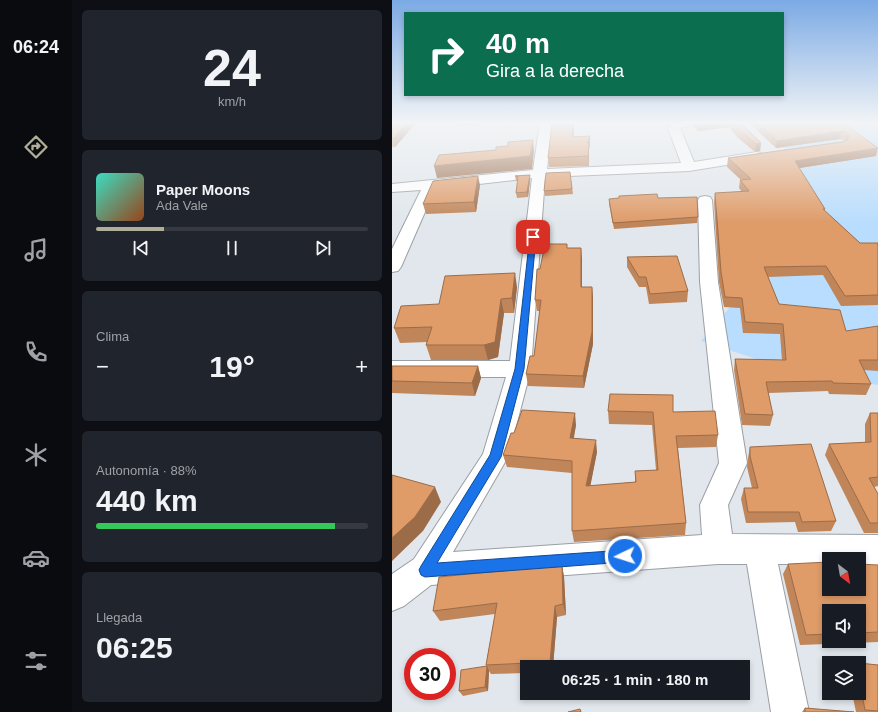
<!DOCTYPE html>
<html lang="es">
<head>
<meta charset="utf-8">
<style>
  body { margin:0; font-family:Helvetica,sans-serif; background:#20242c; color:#f1f3f6; height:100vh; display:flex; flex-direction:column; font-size:15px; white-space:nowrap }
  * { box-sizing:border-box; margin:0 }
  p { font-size:13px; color:#9ea1a6 }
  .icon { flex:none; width:22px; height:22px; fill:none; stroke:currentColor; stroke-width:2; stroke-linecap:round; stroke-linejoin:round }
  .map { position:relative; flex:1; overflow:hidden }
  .side { display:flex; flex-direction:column; gap:10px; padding:10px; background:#0d0f14; width:320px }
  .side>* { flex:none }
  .hud { position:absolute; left:12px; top:12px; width:380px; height:84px; border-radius:0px; box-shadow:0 2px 6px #0003; background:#0b6e4f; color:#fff; overflow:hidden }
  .needle { width:26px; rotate:149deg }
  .buttons { position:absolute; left:430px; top:552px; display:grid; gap:8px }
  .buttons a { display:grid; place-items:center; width:44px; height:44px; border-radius:0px; background:#171b24; box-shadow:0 2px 6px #0003; font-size:20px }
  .speed { position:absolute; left:12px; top:648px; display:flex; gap:8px; font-size:20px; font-weight:700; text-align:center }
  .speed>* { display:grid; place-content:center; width:52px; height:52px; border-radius:50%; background:#171b24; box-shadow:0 2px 6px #0003; line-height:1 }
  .speed .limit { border:6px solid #d22; background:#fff; color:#111 }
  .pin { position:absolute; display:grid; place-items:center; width:34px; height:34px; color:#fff; margin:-17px; border-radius:8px; box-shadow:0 2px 6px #0006 }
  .me { position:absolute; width:44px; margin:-22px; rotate:266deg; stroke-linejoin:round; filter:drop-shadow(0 0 3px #0008) }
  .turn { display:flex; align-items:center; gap:14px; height:84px; padding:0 16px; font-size:18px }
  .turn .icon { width:52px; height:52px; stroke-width:2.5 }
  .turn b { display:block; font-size:28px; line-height:34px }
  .big { font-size:30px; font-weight:600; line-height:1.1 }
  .side .tile { flex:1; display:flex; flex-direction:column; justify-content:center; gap:6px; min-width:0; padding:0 14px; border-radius:6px; background:#20242c }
  .side .dial { align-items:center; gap:0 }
  .dial b { font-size:52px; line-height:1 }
  .song { display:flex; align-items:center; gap:12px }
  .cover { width:48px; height:48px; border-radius:6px; background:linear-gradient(135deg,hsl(170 70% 55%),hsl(20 70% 35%)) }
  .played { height:4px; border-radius:2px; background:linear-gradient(90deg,#b0ad98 25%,#363941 25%) }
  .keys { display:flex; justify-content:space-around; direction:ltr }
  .heat { display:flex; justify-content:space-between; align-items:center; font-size:22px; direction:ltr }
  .charge { height:6px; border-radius:3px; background:linear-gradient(90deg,#34c759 88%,#363941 0) }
  .trip { position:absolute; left:128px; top:660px; width:230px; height:40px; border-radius:0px; background:#171b24; box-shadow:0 2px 6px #0003; font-weight:600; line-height:40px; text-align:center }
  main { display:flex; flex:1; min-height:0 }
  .dock { display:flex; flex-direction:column; width:72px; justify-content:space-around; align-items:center; background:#090b0e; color:#9ea1a6 }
  .dock .icon { width:28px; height:28px }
  .dock .active { color:#b0ad98 }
  .dock b { font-size:18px; color:#f1f3f6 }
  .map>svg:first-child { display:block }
  .green { fill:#b9ddfe }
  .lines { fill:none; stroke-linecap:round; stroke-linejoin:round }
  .minor-casing { stroke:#9a9fa4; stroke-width:2 }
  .minor { fill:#fff; fill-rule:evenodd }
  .wall { fill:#c08559; fill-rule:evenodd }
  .shaded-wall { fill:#9c6c49 }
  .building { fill:#df9b68; stroke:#9c6c49 }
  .route { fill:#1a73e8; stroke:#114b97 }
</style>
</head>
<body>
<main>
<nav class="dock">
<b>06:24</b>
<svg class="icon active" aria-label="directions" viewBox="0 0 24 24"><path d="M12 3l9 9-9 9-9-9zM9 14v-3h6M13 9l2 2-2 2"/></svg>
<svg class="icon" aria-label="music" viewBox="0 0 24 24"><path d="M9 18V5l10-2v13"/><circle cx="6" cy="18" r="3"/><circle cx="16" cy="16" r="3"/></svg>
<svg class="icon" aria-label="phone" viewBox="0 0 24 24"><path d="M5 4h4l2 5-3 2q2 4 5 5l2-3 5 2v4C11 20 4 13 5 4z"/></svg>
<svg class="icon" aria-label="climate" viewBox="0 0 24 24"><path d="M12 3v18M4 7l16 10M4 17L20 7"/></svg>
<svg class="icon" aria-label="car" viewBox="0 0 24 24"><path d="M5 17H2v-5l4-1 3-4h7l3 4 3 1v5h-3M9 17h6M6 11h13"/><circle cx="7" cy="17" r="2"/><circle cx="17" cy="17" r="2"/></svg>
<svg class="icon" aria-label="filters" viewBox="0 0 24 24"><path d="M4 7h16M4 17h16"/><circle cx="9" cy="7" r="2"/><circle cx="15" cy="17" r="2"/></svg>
</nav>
<section class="side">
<div class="tile dial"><b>24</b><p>km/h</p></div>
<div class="tile">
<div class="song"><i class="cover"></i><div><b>Paper Moons</b><p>Ada Vale</p></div></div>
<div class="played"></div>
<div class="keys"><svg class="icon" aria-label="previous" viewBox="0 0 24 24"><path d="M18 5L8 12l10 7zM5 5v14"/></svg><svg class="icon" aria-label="pause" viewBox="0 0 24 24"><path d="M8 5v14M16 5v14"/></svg><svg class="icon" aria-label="next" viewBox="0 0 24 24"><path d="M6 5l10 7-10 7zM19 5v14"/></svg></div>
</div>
<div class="tile"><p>Clima</p>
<div class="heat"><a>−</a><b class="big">19°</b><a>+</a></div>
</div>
<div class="tile"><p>Autonomía · 88%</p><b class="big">440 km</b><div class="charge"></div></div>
<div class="tile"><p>Llegada</p><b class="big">06:25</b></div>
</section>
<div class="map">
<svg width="486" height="712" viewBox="0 0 486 712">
  <rect width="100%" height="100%" fill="#e1e7ec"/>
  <path class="green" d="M374 123H486V385L407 373 309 341 427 203Z"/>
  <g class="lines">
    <defs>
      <path id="minor" d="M148 123H160L155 169 289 163 276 128 282 123H302L301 125 288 128 302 162 365 152 369 153 371 156 369 159 365 160 297 171 153 177 139 369 116 457 61 552 310 535 308 505 327 463 308 282 306 200 308 197 313 196 318 197 320 200 326 282 355 463 336 505 340 534 486 535V565H467V559H437V564H386L417 712H379L355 564H326L39 585 12 606 0 611V574L22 559 91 454 114 377H0V361H118L140 178 43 189 9 267 6 271 0 272V249L29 190 0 192V184L141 170Z"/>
    </defs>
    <use href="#minor" class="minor-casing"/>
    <use href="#minor" class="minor"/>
  </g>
  <path class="wall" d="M0 123H24L3 147H0Z
    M65 123H85V125L66 126Z
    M160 123H182V136H198V145L197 148V166L157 167 156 158Z
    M302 123H349L369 143 368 151 363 152 345 137 337 127 306 131 301 126Z
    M357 123H451L484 156 407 168 433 209 432 211 468 243H486V305L449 306 431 275 376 277 387 304 454 331 486 326V371L472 370 479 384 474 395 437 394 436 391 376 393 381 415 378 426 350 425 342 370 343 359 390 360 388 334 351 333 348 308 332 307 327 282 322 202 323 193 350 192 347 188 348 180H349L335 167 336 158 453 141 452 140 448 139 384 148Z
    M178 172 181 194 153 196 152 191Z
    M138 175V180L136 197 125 198 124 193 126 181H124L123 176Z
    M88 185 84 212 34 214 31 204Z
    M266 198 306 217 305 223 222 229 217 204V199Z
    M176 248 190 259V287H200L201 298V344L192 388 136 386 134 374 142 356 148 311H145L143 300 148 269Z
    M235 257 296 291 295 302 257 304 254 287H247L235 267Z
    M125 287 122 313H112L106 357 96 360H39L34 345 35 342 8 343 2 328 47 304Z
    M0 366H86L89 378 83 396 0 393Z
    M216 411 281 412 326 435 324 447 286 448 294 523 293 535 182 542 180 531V473L115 467 111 455 122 433 184 425 182 438 205 452 198 486 243 482V471L264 470 260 425 217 424Z
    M478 413H486V486L482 487 486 494V533H472L433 455 437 444 473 443V424Z
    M358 447 444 521 439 531 406 532 403 522 354 523 349 499 352 488H360L355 467 356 458Z
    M396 564 437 589 486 565V642L408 645 391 574ZM437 611H467V641H437Z
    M170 565 172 577 174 615 165 617 161 667H135V673L99 674 97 671 96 691 71 696 67 691 95 666 94 665 103 614 48 621 41 611Z
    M467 663 486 665V712H464L460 693H467Z
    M413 708 462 712H410Z"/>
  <path class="shaded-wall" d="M15 123H24L3 147 1 139Z
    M181 123H182L181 146 180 137Z
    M307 123H338L337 127 306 131Z
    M450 131 448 139 384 148 385 141Z
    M198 136V145L197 148V166L195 143Z
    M141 140 142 152 140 169 45 178 42 166 138 156Z
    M369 143 368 151 363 152 364 144Z
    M486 148 484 156 401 169 403 161Z
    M138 175V180L136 197 135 192Z
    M86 176 88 185 84 212 82 202Z
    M189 248 190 259V299L189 287Z
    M123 273 125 287 122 313 120 298Z
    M200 287 201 298V344L192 388 191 376Z
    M109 299 112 313 106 357 96 360 92 345Z
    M86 366 89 378 83 396 80 383Z
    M183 413 184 425 179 450 178 438Z
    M204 440 205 452 196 498 194 486Z
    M43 487 49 502 31 531 0 561V538Z
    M170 565 172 577 174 615 171 604Z
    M163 606 165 617 161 667H159L158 662Z
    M95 666 97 671 96 691 93 687Z"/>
  <path class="building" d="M0 123H15L1 139H0Z
    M160 123H181L180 137 198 136 195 143 197 142 196 156 156 158Z
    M341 123H349L369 143 364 144 346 129Z
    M366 123H451L486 148 403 161 433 209H431L468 243H486V295L453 296 434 266 372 267 387 304 448 310 454 331 486 326V360H467L479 384 441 383 440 381 374 382 381 415 353 414 343 359 394 360 391 324 353 322 350 298 333 297 329 272 323 193 357 191 348 180 359 179 336 158 450 142 455 140 457 135 454 132 450 131 385 141Z
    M141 140 138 156 42 166 47 155 104 150V147L116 146V142Z
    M178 172 180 189 152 191 154 173Z
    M138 175 135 192 124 193 126 176H123Z
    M86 176 82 202 31 204 41 181Z
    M265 194 266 198 305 197 306 217 221 223 217 199 227 198V196Z
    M153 244H175V248H189V287H200V332L191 376 134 374 138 356H142L149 300H143L145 269H148Z
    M285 256 296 291 258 294 254 277H247L235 257Z
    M123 273 120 298 109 299 103 342 92 345H34L40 327 2 328 9 306 47 304 53 276Z
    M0 366H86L80 383 0 381Z
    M218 394 281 395V412L323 411 326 435 284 436 294 523 180 531V461L111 455 119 433H122L130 410 183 413 178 438 204 440 194 486 244 482 243 471 266 470 261 412 216 411Z
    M478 413H486V477L477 478 486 494V523H478L437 444 479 442Z
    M419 444 444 521 410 522 407 512H356L352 488H366L358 456V447Z
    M0 475 43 487 23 517 0 538Z
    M437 562V589H467V564L486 565V632L467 633V611H437V634L414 635 396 564Z
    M170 565 171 604 163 606 158 662 94 665 105 603 41 611 47 577Z
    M467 663 486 665V711L473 710 467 679Z
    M95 666 93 687 67 691 69 670Z
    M413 708 462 712H413Z
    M188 709 189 712H176Z"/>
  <linearGradient id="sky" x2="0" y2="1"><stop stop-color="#7baae4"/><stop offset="0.55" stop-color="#f2f4f6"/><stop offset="1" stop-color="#f2f4f6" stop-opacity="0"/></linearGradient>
  <rect width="486" height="223" fill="url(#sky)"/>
  <path class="route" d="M138 235 144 237 132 369 109 457 45 563 233 550 238 552 240 556 238 560 233 562 33 577 29 575 27 570 29 566 98 455 123 369Z"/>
</svg>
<div class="buttons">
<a><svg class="needle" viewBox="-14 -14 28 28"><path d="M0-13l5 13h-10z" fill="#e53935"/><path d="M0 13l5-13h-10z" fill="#9ea1a6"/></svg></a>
<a><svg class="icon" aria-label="sound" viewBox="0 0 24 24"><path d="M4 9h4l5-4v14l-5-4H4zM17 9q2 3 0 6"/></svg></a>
<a><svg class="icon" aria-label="layers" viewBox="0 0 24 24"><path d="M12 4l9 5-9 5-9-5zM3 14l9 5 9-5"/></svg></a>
</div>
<div class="speed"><div class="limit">30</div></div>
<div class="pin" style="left:141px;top:237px;background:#d93025"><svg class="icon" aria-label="arrive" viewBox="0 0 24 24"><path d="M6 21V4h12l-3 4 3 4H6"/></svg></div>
<svg class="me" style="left:233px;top:556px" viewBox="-20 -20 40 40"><circle r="17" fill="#1a73e8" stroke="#fff" stroke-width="3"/><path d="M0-11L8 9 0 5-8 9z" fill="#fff"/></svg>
<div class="trip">06:25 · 1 min · 180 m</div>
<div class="hud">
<div class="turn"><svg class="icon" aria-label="right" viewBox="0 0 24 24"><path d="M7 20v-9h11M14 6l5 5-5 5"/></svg><div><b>40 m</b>Gira a la derecha</div></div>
</div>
</div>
</main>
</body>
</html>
